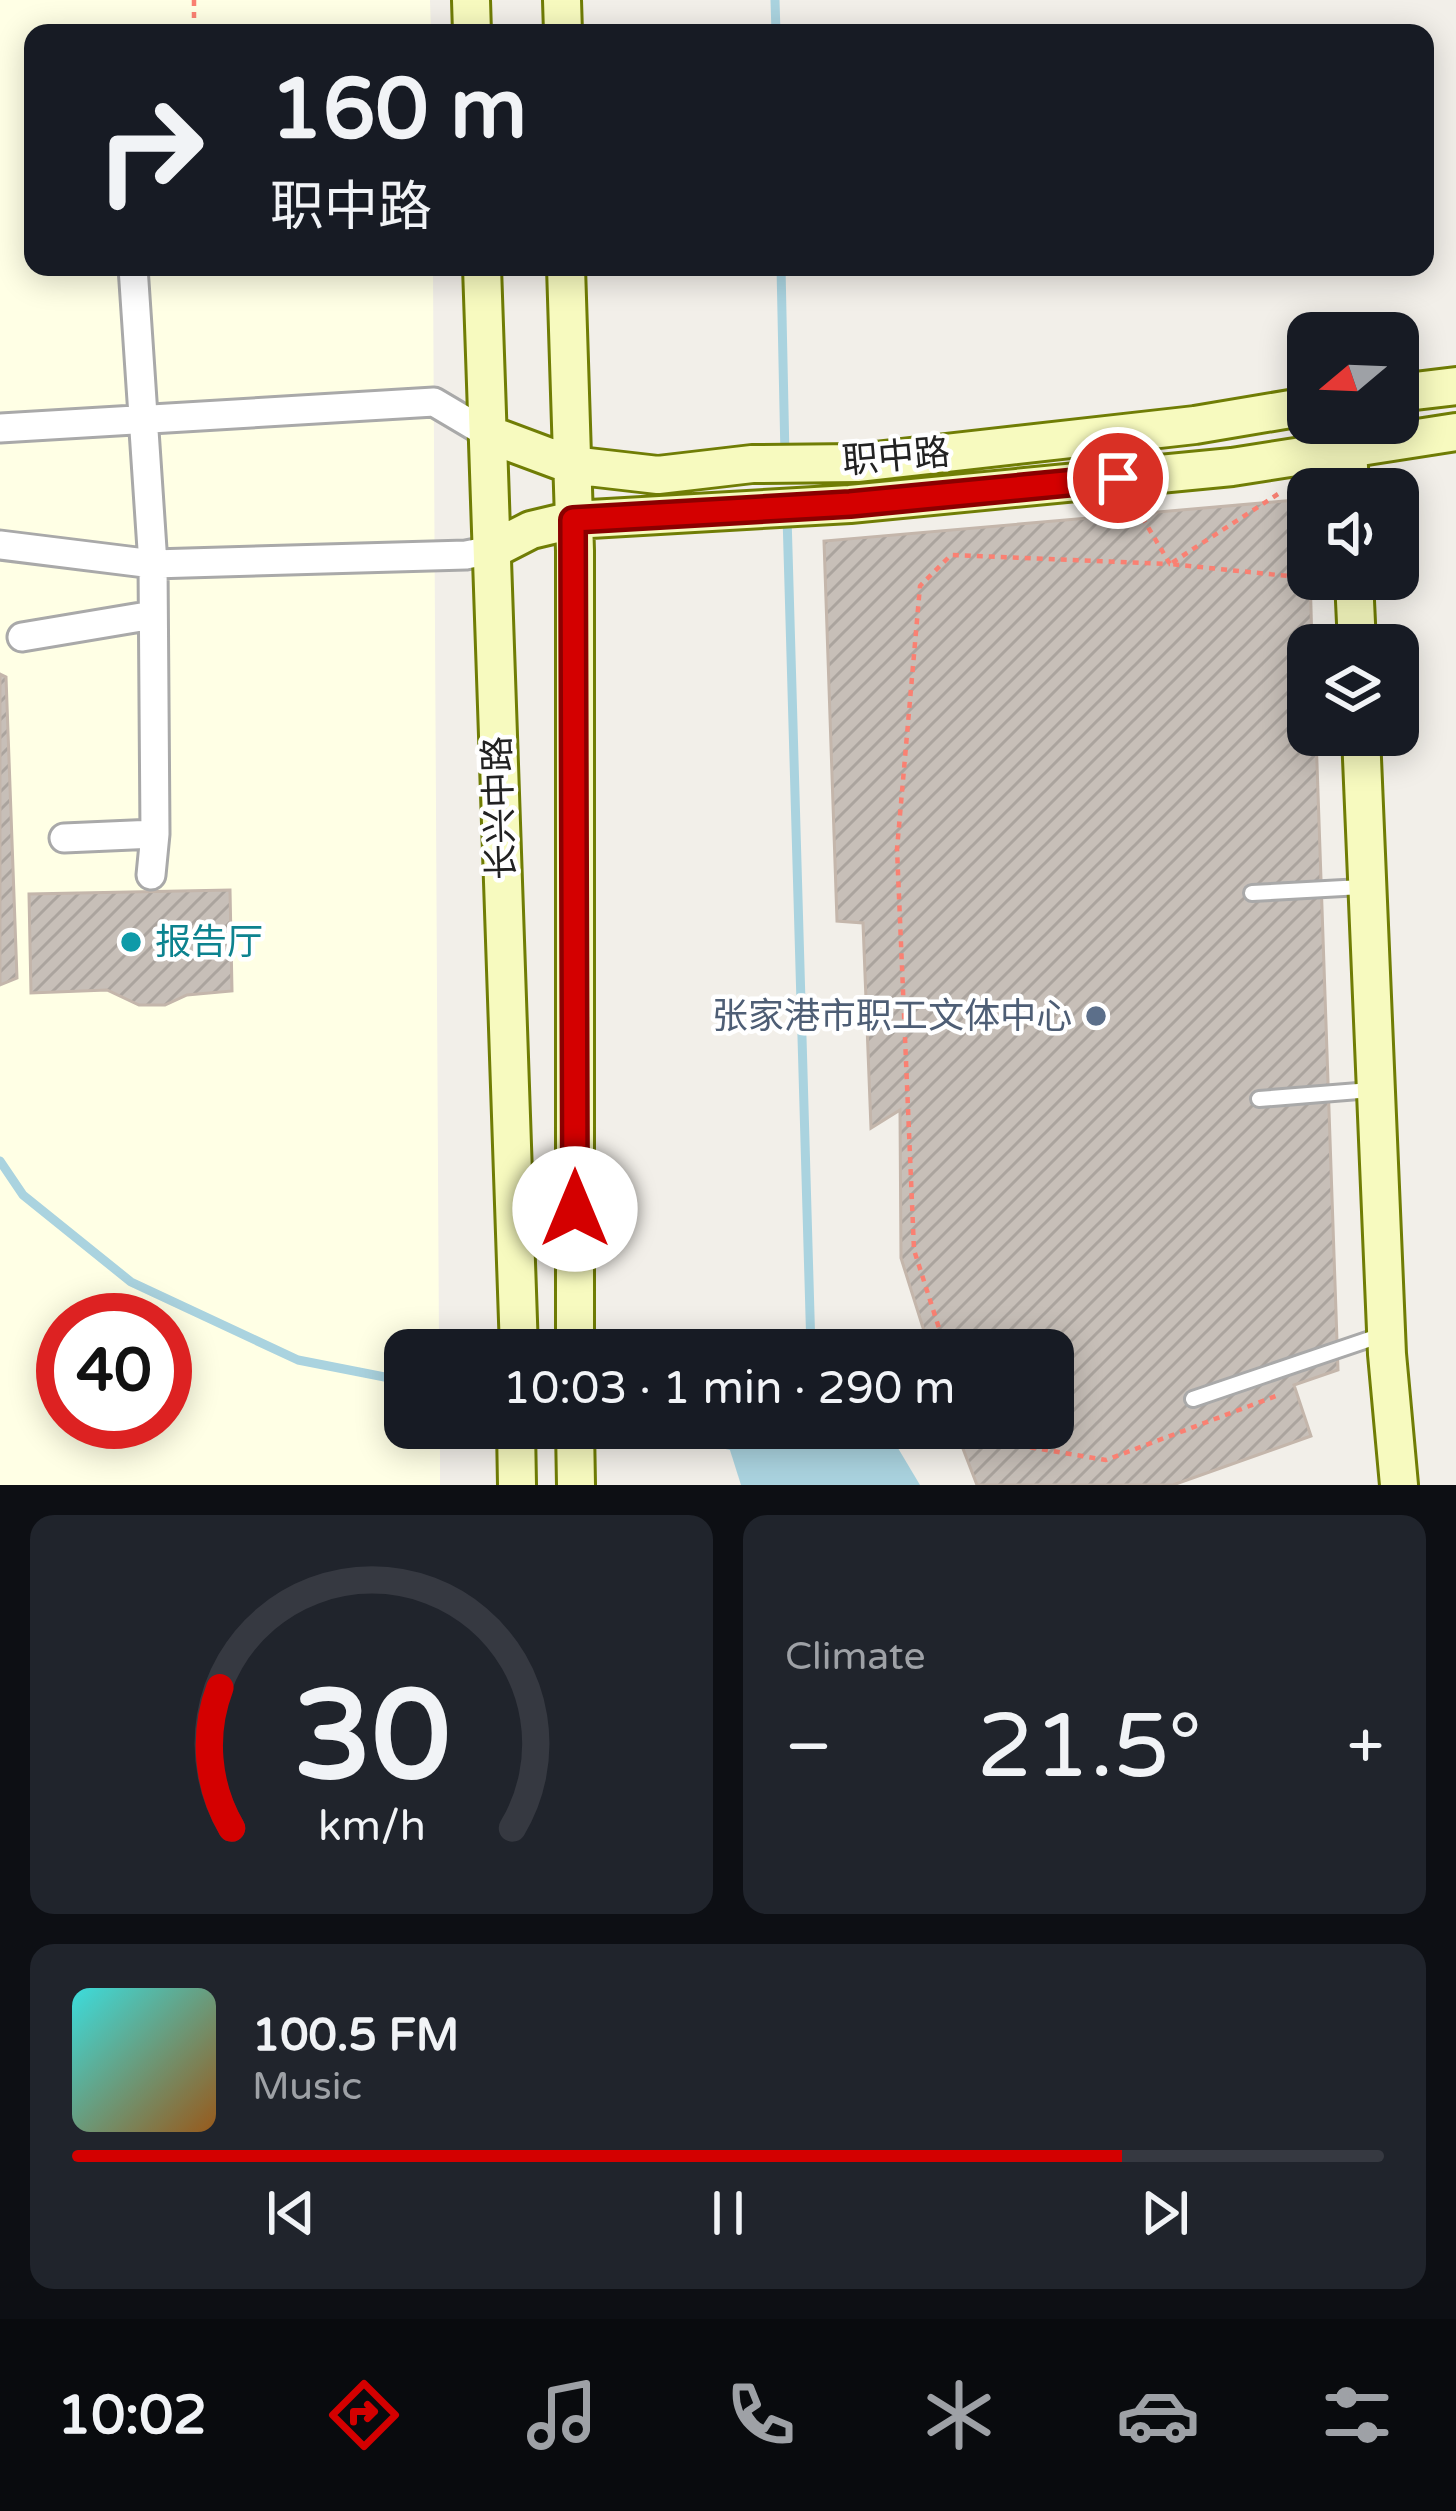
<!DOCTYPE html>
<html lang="en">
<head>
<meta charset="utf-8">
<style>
  body { margin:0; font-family:"Varela Round","Noto Sans SC",sans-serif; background:#20242c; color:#f1f3f6; height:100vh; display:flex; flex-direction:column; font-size:45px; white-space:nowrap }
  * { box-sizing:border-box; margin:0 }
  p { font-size:39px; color:#9ea1a6 }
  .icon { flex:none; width:66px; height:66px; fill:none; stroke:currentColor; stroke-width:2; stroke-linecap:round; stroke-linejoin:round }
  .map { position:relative; height:1485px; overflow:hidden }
  .sheet { display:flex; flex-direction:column; gap:30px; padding:30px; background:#0d0f14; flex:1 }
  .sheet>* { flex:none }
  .hud { position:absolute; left:24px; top:24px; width:1410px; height:252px; border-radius:24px; box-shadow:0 6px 30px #0003; background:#171b24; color:#f1f3f6; overflow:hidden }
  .needle { width:78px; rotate:251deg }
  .tools { position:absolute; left:1287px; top:312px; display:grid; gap:24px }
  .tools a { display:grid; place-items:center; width:132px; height:132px; border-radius:24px; background:#171b24; box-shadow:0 6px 30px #0003; font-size:60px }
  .speed { position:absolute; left:36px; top:1293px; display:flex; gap:24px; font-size:60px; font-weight:700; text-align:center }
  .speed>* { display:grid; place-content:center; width:156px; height:156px; border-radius:50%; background:#171b24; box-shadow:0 6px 30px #0003; line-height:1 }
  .speed .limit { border:18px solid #d22; background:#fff; color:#111 }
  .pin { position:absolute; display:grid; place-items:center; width:102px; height:102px; color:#fff; margin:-51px; border:6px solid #fff; border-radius:50%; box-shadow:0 3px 12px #0007 }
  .me { position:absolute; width:132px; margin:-66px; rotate:0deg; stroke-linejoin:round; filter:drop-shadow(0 0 9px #0008) }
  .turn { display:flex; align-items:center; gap:42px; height:252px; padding:0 48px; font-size:54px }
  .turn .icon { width:156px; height:156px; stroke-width:2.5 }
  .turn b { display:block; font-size:84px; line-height:102px }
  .big { font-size:90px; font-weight:600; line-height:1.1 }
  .sheet .card { flex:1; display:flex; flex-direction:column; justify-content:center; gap:18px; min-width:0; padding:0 42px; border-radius:24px; background:#20242c }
  .sheet .dial { align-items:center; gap:0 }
  .dial svg { height:312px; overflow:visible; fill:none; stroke:#363941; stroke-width:7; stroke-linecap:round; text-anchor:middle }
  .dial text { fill:#f1f3f6; stroke:none }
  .song { display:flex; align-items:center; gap:36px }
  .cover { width:144px; height:144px; border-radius:18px; background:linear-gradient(135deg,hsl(180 70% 55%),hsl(30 70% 35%)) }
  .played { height:12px; border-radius:6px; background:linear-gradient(90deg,#d40000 80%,#363941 80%) }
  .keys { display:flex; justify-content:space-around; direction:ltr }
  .heat { display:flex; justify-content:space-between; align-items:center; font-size:66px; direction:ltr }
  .sheet .tiles { flex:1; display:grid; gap:30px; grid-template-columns:1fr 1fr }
  .card:last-child { grid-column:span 2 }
  .trip { position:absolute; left:384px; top:1329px; width:690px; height:120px; border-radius:24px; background:#171b24; box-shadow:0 6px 30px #0003; font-weight:600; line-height:120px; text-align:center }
  .menu { display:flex; height:192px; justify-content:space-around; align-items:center; background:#090b0e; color:#9ea1a6 }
  .menu .icon { width:84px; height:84px }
  .menu .on { color:#d40000 }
  .menu b { font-size:54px; color:#f1f3f6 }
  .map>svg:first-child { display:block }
  .education { fill:#ffffe5; fill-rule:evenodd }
  .water { fill:#aad3df }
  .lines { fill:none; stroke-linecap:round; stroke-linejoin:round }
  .stream { stroke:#aad3df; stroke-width:9 }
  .building { fill:url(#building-hatch); stroke:#c4b6ab; stroke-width:3 }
  .lane-casing { stroke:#a9a9a9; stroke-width:20 }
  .street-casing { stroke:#a9a9a9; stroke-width:33 }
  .secondary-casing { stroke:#707d05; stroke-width:42 }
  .path { stroke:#fa8072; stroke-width:4.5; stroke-dasharray:6 6; stroke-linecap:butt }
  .lane { stroke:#fff; stroke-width:14 }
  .street { stroke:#fff; stroke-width:27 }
  .secondary { stroke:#f7fabf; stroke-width:36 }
  .route-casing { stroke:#8a0000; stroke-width:30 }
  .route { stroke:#d40000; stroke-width:21 }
  .culture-dot { fill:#0f9aa8; stroke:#fff; stroke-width:4.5 }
  .service-dot { fill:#5c6f8a; stroke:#fff; stroke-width:4.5 }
  .labels { text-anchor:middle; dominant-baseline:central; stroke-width:9; stroke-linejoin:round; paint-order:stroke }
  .street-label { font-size:36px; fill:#222; stroke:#fff }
  .culture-label { font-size:36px; fill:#0d838f; stroke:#fff; text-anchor:start }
  .service-label { font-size:36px; fill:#4e5e75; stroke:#fff; text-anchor:end }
</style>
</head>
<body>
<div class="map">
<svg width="1456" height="1485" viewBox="0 0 1456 1485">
  <defs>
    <pattern id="building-hatch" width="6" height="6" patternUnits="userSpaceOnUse" patternTransform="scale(3)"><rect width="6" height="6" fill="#c7bfb8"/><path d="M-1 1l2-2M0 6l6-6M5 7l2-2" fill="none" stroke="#aba49e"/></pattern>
  </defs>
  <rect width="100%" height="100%" fill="#f2efe9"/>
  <path class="education" d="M0 0H430L431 33H33V267H433L439 1350H405V1428H440V1485H0ZM63 1320H165V1422H63Z"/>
  <path class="water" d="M723 1428H886L920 1485H741Z"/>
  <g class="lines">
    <path class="stream" d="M775 0 776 33
      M781 267 785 457
      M787 516 811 1350
      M0 1161 23 1195 131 1282 298 1360 405 1381
      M643 1428 739 1447"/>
  </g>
  <path class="building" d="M1308 499 1312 645H1308V735H1316L1338 1370 1294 1385 1311 1436 1173 1485H977L955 1428H1053V1350H930L901 1258 900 1110 871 1128 863 923 837 921 824 541Z
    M0 674 6 677 17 978 0 985Z
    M230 890 232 991 187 995 165 1005H139L107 990 31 993 29 894Z"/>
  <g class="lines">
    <defs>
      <path id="lane" d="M1252 893 1362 887
        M1259 1099 1371 1090
        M1193 1399 1382 1335"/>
      <path id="street" d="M133 267 153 564 155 834 151 875
        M0 428 434 402 488 434
        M0 545 153 564 466 555 492 550
        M22 637 153 615
        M64 838 155 834"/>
      <path id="secondary" d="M471 0 472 33
        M562 0 563 33
        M482 267 519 1350
        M566 267 575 551V1350
        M1398 393 1456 386
        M1347 423 1350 489
        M488 434 571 465 658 475 752 464 857 463 1195 425 1308 406
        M492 550 531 530 573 520 850 504 1232 467 1456 432
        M1354 579 1357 645
        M1361 735 1387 1354 1399 1485
        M516 1428 517 1485
        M575 1428 576 1485"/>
    </defs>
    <use href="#lane" class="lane-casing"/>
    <use href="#street" class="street-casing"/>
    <use href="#secondary" class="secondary-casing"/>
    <path class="path" d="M194 0V33
      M1278 494 1170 564 1308 578
      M1136 507 1170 564
      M946 1350 914 1250 897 849 920 586 951 555 1170 564
      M1000 1428 1028 1447 1106 1460 1276 1396"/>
    <use href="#lane" class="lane"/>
    <use href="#street" class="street"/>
    <use href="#secondary" class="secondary"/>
  </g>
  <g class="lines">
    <defs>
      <path id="route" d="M575 1209 573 520 850 504 1118 478"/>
    </defs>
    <use href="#route" class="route-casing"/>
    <use href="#route" class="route"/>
  </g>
  <circle class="culture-dot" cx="131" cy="942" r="12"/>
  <circle class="service-dot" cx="1096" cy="1016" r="12"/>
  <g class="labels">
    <g class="street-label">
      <text transform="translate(896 457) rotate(-5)">职中路</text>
      <text transform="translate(500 808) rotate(-92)">长兴中路</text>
    </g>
    <g class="culture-label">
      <text x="155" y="942">报告厅</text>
    </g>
    <g class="service-label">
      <text x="1072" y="1016">张家港市职工文体中心</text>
    </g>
  </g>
</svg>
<div class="tools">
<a><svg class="needle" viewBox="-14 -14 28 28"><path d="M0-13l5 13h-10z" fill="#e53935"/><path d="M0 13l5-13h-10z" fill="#9ea1a6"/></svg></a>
<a><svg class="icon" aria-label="sound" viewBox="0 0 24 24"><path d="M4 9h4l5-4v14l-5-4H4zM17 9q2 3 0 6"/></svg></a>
<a><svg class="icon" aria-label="layers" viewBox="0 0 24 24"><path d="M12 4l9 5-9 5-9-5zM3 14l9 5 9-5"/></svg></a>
</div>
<div class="speed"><div class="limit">40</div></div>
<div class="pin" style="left:1118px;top:478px;background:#d93025"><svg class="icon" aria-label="arrive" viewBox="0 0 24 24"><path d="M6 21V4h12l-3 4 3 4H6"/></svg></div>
<svg class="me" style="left:575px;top:1209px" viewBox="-20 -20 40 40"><circle r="19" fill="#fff"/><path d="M0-13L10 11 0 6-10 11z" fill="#d40000"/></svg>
<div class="trip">10:03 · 1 min · 290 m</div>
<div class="hud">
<div class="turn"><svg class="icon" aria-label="right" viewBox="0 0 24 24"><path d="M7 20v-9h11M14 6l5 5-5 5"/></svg><div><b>160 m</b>职中路</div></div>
</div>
</div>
<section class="sheet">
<div class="tiles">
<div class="card dial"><svg viewBox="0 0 100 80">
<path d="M14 69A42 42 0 1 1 86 69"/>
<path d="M14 69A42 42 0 0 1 11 33" stroke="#d40000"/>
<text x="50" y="56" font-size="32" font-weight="700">30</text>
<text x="50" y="72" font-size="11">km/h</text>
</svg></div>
<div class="card"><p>Climate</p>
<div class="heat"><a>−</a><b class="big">21.5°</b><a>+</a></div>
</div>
<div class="card">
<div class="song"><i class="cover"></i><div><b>100.5 FM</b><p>Music</p></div></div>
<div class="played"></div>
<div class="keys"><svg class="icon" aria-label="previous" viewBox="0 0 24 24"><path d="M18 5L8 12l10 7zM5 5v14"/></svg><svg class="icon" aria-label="pause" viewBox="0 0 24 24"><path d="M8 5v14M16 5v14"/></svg><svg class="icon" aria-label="next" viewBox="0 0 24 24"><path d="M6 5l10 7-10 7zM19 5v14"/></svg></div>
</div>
</div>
</section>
<nav class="menu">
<b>10:02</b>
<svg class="icon on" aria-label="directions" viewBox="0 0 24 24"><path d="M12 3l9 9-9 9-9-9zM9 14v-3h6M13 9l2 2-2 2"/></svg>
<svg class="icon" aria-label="music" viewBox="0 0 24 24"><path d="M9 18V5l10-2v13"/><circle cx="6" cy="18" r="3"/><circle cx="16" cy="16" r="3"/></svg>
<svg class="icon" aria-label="phone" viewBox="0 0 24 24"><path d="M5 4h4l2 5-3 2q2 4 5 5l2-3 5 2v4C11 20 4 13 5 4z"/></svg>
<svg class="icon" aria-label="climate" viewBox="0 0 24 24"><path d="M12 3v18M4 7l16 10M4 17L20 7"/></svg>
<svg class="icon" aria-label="car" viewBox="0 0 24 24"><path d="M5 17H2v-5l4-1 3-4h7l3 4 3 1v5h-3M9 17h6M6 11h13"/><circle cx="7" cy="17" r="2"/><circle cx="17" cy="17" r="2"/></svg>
<svg class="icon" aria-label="filters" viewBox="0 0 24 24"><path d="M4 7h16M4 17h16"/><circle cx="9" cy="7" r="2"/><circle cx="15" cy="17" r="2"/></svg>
</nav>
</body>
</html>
